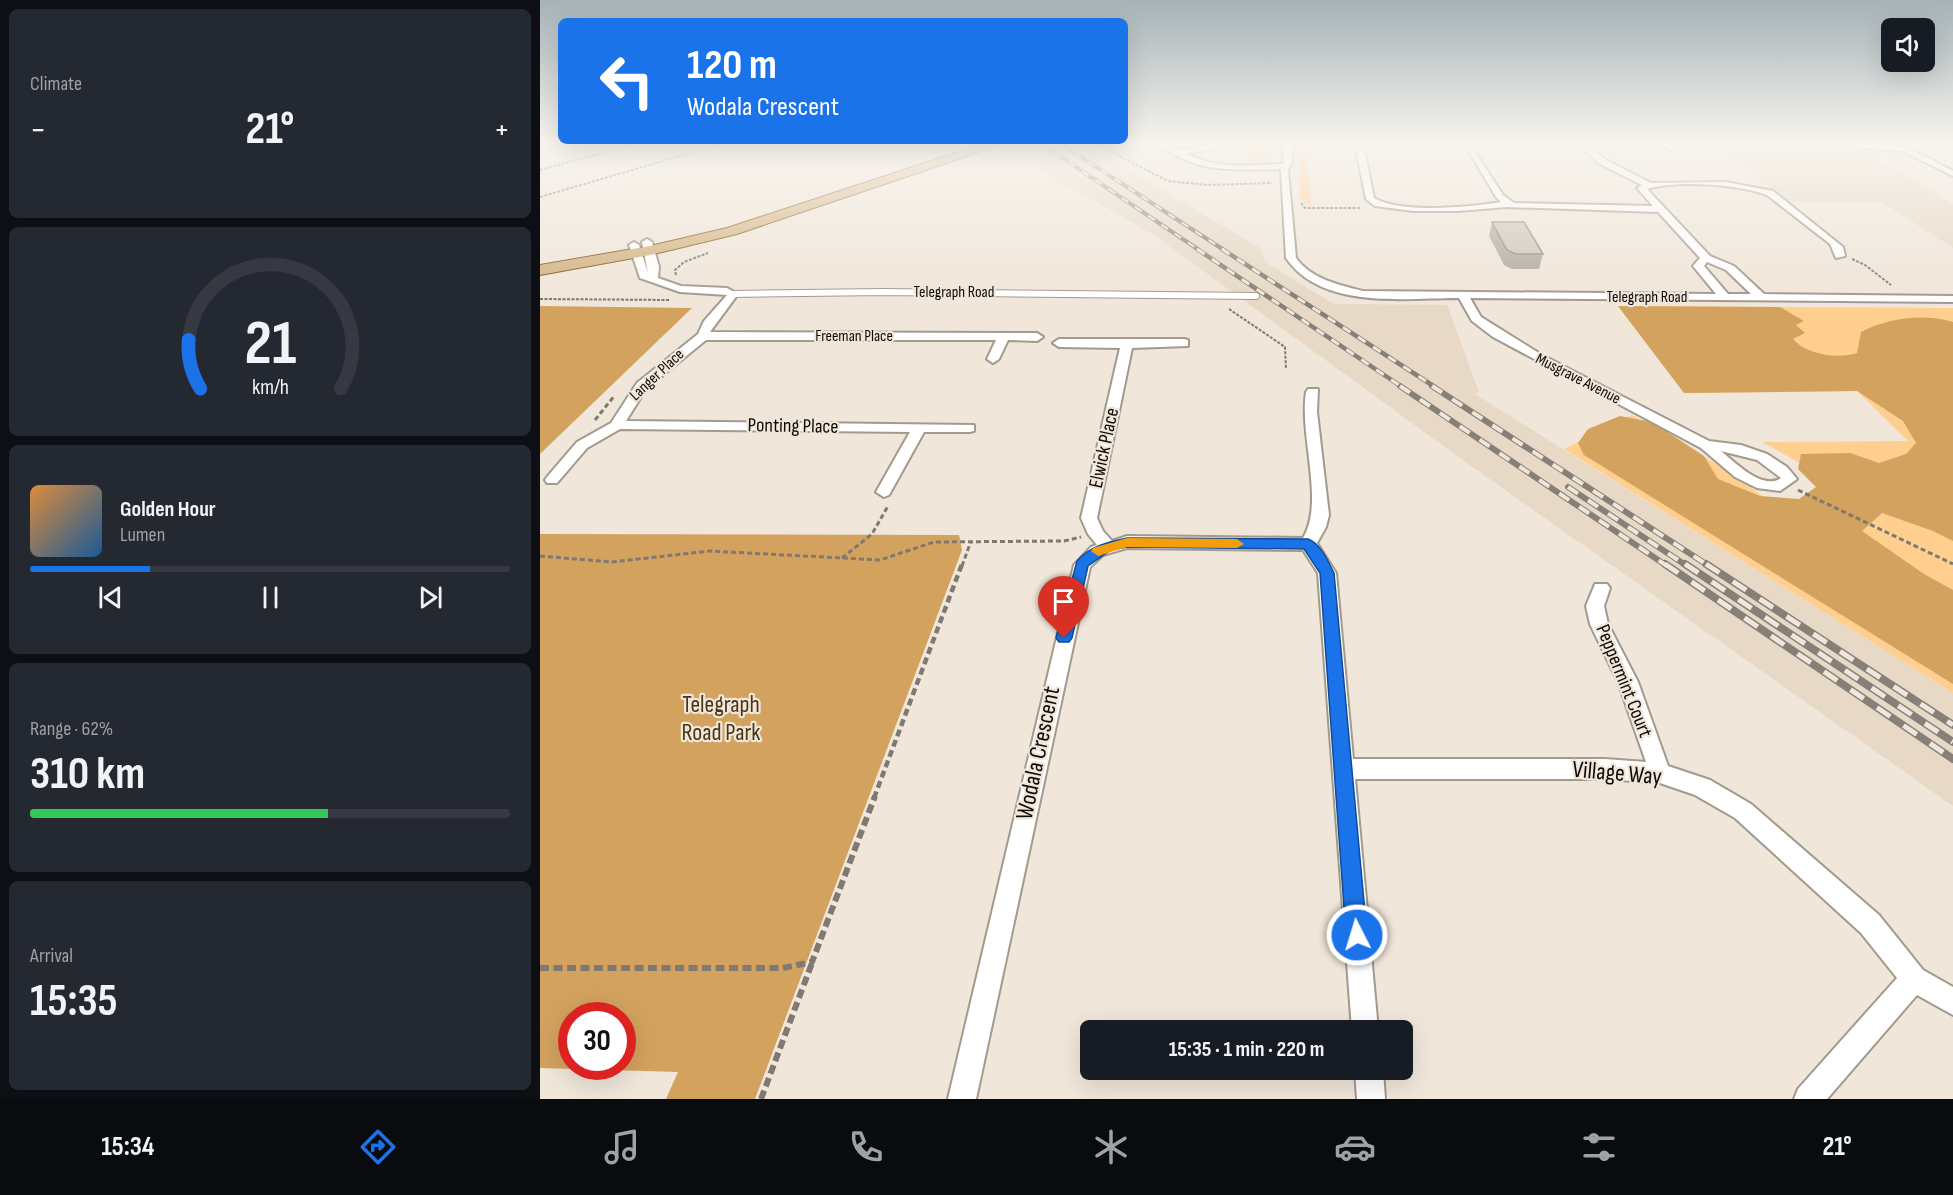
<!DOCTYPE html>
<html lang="en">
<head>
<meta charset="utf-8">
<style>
  body { margin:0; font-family:"Sofia Sans Condensed",sans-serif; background:#242831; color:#f1f3f6; height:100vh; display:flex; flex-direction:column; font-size:22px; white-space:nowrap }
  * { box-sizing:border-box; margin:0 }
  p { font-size:20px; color:#9ea1a6 }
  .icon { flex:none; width:33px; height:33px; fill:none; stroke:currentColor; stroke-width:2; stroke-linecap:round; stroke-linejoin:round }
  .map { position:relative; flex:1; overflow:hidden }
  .drawer { display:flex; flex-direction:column; gap:9px; padding:9px; background:#0d0f14; width:540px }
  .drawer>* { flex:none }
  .top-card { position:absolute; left:18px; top:18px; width:570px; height:126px; border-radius:9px; box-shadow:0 6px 24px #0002; background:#1a73e8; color:#fff; overflow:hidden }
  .buttons { position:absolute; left:1341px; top:18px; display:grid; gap:12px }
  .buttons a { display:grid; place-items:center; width:54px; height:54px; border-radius:9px; background:#171b24; box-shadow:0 6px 24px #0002; font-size:30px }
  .speed { position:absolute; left:18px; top:1002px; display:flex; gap:12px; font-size:30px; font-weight:700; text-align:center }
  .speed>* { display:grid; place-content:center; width:78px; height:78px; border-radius:50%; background:#171b24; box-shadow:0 6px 24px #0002; line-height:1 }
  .speed .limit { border:9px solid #d22; background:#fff; color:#111 }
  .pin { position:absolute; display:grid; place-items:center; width:51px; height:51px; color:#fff; margin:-62px -26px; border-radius:50% 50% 50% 0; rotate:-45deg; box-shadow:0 0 6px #0007 }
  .pin .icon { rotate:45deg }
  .me { position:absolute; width:66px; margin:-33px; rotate:355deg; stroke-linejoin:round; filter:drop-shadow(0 0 4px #0008) }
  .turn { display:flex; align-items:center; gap:21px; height:126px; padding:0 30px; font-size:27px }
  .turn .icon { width:78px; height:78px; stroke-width:2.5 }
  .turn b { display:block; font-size:42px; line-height:51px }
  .big { font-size:45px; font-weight:700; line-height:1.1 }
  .drawer .card { flex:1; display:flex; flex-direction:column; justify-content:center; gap:9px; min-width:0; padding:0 21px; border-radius:9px; background:#242831 }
  .drawer .dial { align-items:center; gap:0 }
  .dial svg { height:156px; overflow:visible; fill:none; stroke:#363941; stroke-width:7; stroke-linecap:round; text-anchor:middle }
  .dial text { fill:#f1f3f6; stroke:none }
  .song { display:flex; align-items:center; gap:18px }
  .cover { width:72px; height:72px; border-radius:9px; background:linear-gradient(135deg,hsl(30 70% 55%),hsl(210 70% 35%)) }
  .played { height:6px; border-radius:3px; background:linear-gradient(90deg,#1a73e8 25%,#363941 25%) }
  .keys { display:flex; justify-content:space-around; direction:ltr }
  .heat { display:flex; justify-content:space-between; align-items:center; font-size:33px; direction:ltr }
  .charge { height:9px; border-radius:4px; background:linear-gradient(90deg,#34c759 62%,#363941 0) }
  .trip { position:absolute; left:540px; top:1020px; width:333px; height:60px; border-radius:9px; background:#171b24; box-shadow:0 6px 24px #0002; font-weight:700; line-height:60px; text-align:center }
  .dock { display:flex; height:96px; justify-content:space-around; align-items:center; background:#090b0e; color:#9ea1a6 }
  .dock .icon { width:42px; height:42px }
  .dock .selected { color:#1a73e8 }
  .dock b { font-size:27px; color:#f1f3f6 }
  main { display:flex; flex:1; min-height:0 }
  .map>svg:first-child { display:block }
  .built { fill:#e7d9c6 }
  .green { fill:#ffcf90 }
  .forest { fill:#d3a25f; fill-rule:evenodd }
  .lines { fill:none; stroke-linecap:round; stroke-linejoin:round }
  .lane-casing { stroke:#a39a8e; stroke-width:8 }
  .street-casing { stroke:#a39a8e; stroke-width:4 }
  .primary-casing { stroke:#7b561e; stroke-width:2 }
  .path-far3 { stroke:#7f7971; stroke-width:2; stroke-dasharray:3 1.5; stroke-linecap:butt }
  .path-far2 { stroke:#7f7971; stroke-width:3; stroke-dasharray:5 3; stroke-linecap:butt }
  .path-far1 { stroke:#7f7971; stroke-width:4.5; stroke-dasharray:7 4; stroke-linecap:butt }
  .path { stroke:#7f7971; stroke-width:6; stroke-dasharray:9 4.5; stroke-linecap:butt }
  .lane { stroke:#fff; stroke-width:6 }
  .street { fill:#fff; fill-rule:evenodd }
  .primary { fill:#d3b280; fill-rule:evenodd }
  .rail-far3-casing { stroke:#878078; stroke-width:4 }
  .rail-far2-casing { stroke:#878078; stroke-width:4.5 }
  .rail-far1-casing { stroke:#878078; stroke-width:6 }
  .rail-casing { stroke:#878078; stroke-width:8 }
  .rail-far3 { stroke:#f0e6da; stroke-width:2; stroke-dasharray:8; stroke-linecap:butt }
  .rail-far2 { stroke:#f0e6da; stroke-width:3; stroke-dasharray:9; stroke-linecap:butt }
  .rail-far1 { stroke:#f0e6da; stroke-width:4; stroke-dasharray:12; stroke-linecap:butt }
  .rail { stroke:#f0e6da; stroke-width:5; stroke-dasharray:16; stroke-linecap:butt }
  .wall { fill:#b2a99f }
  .building { fill:#cfc5b9; stroke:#918a82; stroke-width:1.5 }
  .route { fill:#1a73e8; stroke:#114b97; stroke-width:1.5 }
  .slow { fill:#f59e0b }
  .labels { text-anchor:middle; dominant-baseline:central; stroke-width:4.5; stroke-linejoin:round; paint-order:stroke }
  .far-street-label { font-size:16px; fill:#0e0b07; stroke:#f0e6da }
  .street-label { font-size:20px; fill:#0e0b07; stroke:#f0e6da }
  .near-park-label { font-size:24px; fill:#493416; stroke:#f0e6da }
  .near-street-label { font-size:24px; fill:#0e0b07; stroke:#f0e6da }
</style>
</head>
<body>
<main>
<section class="drawer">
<div class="card"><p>Climate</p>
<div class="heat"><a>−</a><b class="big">21°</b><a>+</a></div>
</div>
<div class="card dial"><svg viewBox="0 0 100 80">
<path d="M14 69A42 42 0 1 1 86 69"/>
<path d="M14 69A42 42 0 0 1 8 44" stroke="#1a73e8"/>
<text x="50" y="56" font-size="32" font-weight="700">21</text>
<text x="50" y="72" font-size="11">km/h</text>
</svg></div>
<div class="card">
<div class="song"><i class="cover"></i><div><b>Golden Hour</b><p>Lumen</p></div></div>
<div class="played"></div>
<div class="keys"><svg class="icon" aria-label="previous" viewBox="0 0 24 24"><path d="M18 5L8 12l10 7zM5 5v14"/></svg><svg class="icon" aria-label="pause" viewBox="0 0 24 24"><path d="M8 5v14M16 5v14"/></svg><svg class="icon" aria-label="next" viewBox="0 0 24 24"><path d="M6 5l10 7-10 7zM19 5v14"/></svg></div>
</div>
<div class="card"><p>Range · 62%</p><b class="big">310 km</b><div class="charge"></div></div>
<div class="card"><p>Arrival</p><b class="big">15:35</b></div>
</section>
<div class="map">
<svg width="1413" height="1099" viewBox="0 0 1413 1099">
  <rect width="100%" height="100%" fill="#f0e6da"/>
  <path class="built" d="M454 144H545L720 248 725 262 794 304 907 305 939 392 935 394 1413 693V806L924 461 614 235Z
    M1173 144H1311L1413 204V248L1342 202 1247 201Z"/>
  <path class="green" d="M709 144H724L729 164 714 165Z
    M758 144H766L771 207 760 200Z
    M1078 306 1413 308V693L1024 449 1092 415 1184 468 1227 499 1278 501 1281 480 1258 462 1222 442 1368 441 1317 391 1144 393Z"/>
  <path class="forest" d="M0 306 152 308 0 454Z
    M1078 306 1240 307 1264 321 1256 325 1265 333 1253 339C1267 355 1297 359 1317 353L1321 332C1347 318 1384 313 1413 322V541L1393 531 1342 513 1322 531 1384 574 1413 590V684L1044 455 1038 443 1048 429 1080 416 1112 422 1164 456 1178 479 1220 496 1259 499 1276 487 1258 469 1261 454 1310 453 1339 463 1366 454 1376 443 1363 421 1317 391 1144 393Z
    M0 534 419 535 422 550 215 1099H126L138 1072 0 1068ZM32 1016H82V1066H32Z"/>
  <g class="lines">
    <defs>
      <path id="lane" d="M193 294 343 292 716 296"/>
      <path id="street" d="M10 144H23L0 151V147Z
        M619 144H629L640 150 678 144 679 148 647 154C677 170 710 165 743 164L744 144H752V162L748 170 756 258C771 279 799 285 823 291L1176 294 1153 266 1160 258 1118 212 967 207 918 211H873L835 206 826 199 816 149 820 147 824 149 834 198C861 214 931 207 961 202L956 197 927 148 931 146 963 195 974 203 1113 206 1097 188 1102 185 1060 164 1042 148 1046 144H1054L1051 148 1066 160 1111 183 1186 182 1233 191 1303 247 1305 256 1296 258 1290 244 1227 195C1197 184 1137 180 1107 189L1170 256 1194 266 1224 294 1413 296V302L930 298 941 317 1002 355 1169 441 1201 445 1227 454 1247 467 1257 479 1240 491 1217 488 1195 477 1161 448 953 337 932 321 919 298C864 298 782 310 746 258L741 169C697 170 655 174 619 144ZM1167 262 1186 270 1211 294H1188L1164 266ZM1181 451 1217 460 1241 478C1222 491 1195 462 1181 451Z
        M1114 144H1126L1136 148 1132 150Z
        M1316 144 1367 147 1413 171V176L1362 151 1319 148Z
        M107 239 112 242 119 267 118 278 141 286 187 288 198 294 170 332 497 333 503 337 497 341 468 340 459 359 453 363 447 359 456 340H166L106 389 86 421 434 425V431L429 432H384L349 495 344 497 336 492 370 432 80 429 47 448 17 483H7L5 480 7 477 37 442 71 423 97 383 158 334 164 321 187 295 140 292 100 278 89 245 94 242 99 245 108 273 102 242Z
        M644 339 648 340V346L592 348 557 518 563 531 572 541 587 536 763 538C785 502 759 436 766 392L768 389H778L777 412 789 515 786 527 777 543 796 573 813 759H1065L1106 762 1078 682 1050 624 1046 606 1055 584H1067L1070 588 1064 606 1068 624 1098 682 1128 766 1170 780 1211 804 1339 915 1383 970 1413 987V1015L1377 995 1287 1099H1254L1258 1089 1357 978 1321 933 1195 818 1155 795 1120 783 1065 779H815L838 1030H812L778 573 763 550 587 548 563 555 550 567 436 1099H408L534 565 551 547 557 545 548 534 541 518 580 348 519 347 513 343 519 339Z
        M815 1070H843L845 1099H817Z"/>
      <path id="primary" d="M443 144H463L197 234 110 255 0 275V265L110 246 187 228Z"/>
    </defs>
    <use href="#lane" class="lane-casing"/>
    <use href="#street" class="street-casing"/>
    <use href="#primary" class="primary-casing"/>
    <path class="path-far3" d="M556 144 628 181 667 185 732 183
      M833 145 917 144
      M943 145 1035 146
      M470 148 487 144
      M0 170 95 144
      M0 197 181 144
      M761 203 765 208H821
      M1312 259 1325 265 1351 285
      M136 275 135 270 144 262 168 253
      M0 299 130 300
      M689 309 745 347 746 369"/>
    <path class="path-far2" d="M55 420 75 395
      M1258 490 1413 564
      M0 556 72 562 170 551 340 560 394 542 524 541 541 537
      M302 558 332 534 348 506
      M422 566 431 541"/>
    <path class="path-far1" d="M334 798 422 564"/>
    <path class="path" d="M0 968H243L272 962 335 796
      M221 1099 272 963"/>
    <use href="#lane" class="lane"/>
    <use href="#street" class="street"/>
    <use href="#primary" class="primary"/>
    <defs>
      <path id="rail-far3" d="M502 144 659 250
        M521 144 684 250"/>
      <path id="rail-far2" d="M657 249 862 387
        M682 249 895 387"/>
      <path id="rail-far1" d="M860 386 1127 566
        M892 386 1169 566
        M1028 487 1147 566"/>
      <path id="rail" d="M1125 564 1413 759
        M1145 564 1413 742
        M1166 564 1413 725"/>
    </defs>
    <use href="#rail-far3" class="rail-far3-casing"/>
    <use href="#rail-far2" class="rail-far2-casing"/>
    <use href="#rail-far1" class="rail-far1-casing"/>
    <use href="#rail" class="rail-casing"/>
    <use href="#rail-far3" class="rail-far3"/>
    <use href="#rail-far2" class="rail-far2"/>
    <use href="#rail-far1" class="rail-far1"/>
    <use href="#rail" class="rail"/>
  </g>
  <path class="wall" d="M952 222 1003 254 999 269H972L964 265 949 236Z"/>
  <path class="building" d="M952 222H984L1003 254H976L967 250Z"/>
  <linearGradient id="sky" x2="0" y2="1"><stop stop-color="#a5b2b7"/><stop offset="0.48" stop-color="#f8f4ee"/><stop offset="1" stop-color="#f8f4ee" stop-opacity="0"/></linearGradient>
  <rect width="1413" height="298" fill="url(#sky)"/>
  <path class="route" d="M587 538 768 539C781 544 788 561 794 573L827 935 824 943 817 946 809 943 806 935 780 573 764 549 587 547 571 550 548 566 532 638 529 642H519L516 638 537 561C550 546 568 542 587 538Z"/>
  <path class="slow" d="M587 538 697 539 704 544 697 548 587 547 558 556 551 551 553 548Z"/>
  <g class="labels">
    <g class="far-street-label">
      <text x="414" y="292">Telegraph Road</text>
      <text x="1107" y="297">Telegraph Road</text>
      <text x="314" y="336">Freeman Place</text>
      <text transform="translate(117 375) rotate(-43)">Langer Place</text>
      <text transform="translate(1038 379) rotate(27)">Musgrave Avenue</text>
    </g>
    <g class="street-label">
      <text transform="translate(253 426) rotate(1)">Ponting Place</text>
      <text transform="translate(564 448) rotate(-78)">Elwick Place</text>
      <text transform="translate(1084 681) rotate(68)">Peppermint Court</text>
    </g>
    <g class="near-park-label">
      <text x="181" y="704">Telegraph<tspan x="181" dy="28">Road Park</tspan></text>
    </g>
    <g class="near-street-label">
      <text transform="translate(498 753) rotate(-78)">Wodala Crescent</text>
      <text transform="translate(1077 773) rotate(5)">Village Way</text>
    </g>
  </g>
</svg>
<div class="buttons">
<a><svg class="icon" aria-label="sound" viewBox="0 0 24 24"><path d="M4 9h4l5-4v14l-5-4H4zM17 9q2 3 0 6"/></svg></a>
</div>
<div class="speed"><div class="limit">30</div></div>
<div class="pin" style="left:524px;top:638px;background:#d93025"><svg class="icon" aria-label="arrive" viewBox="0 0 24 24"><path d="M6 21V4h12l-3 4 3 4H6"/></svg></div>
<svg class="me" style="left:817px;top:935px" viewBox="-20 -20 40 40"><circle r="17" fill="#1a73e8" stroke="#fff" stroke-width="3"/><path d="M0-11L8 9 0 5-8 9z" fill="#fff"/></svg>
<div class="trip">15:35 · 1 min · 220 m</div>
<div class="top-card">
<div class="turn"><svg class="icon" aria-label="left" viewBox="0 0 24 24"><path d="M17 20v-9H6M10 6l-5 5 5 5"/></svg><div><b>120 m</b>Wodala Crescent</div></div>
</div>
</div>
</main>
<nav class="dock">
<b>15:34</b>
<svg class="icon selected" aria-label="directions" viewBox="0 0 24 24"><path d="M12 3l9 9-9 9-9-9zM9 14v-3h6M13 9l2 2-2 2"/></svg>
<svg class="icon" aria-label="music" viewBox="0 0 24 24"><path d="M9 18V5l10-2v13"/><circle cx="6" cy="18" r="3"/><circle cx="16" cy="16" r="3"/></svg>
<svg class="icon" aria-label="phone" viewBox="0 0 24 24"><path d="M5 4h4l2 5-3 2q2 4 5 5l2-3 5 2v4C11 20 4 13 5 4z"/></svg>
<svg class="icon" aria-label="climate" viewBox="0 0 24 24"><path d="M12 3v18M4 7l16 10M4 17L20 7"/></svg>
<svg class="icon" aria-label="car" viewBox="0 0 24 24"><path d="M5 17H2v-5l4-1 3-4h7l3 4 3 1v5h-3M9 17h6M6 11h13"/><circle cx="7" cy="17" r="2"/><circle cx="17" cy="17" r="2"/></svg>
<svg class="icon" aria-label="filters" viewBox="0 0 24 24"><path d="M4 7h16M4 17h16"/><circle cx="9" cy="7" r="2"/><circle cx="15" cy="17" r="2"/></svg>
<b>21°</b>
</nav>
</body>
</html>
